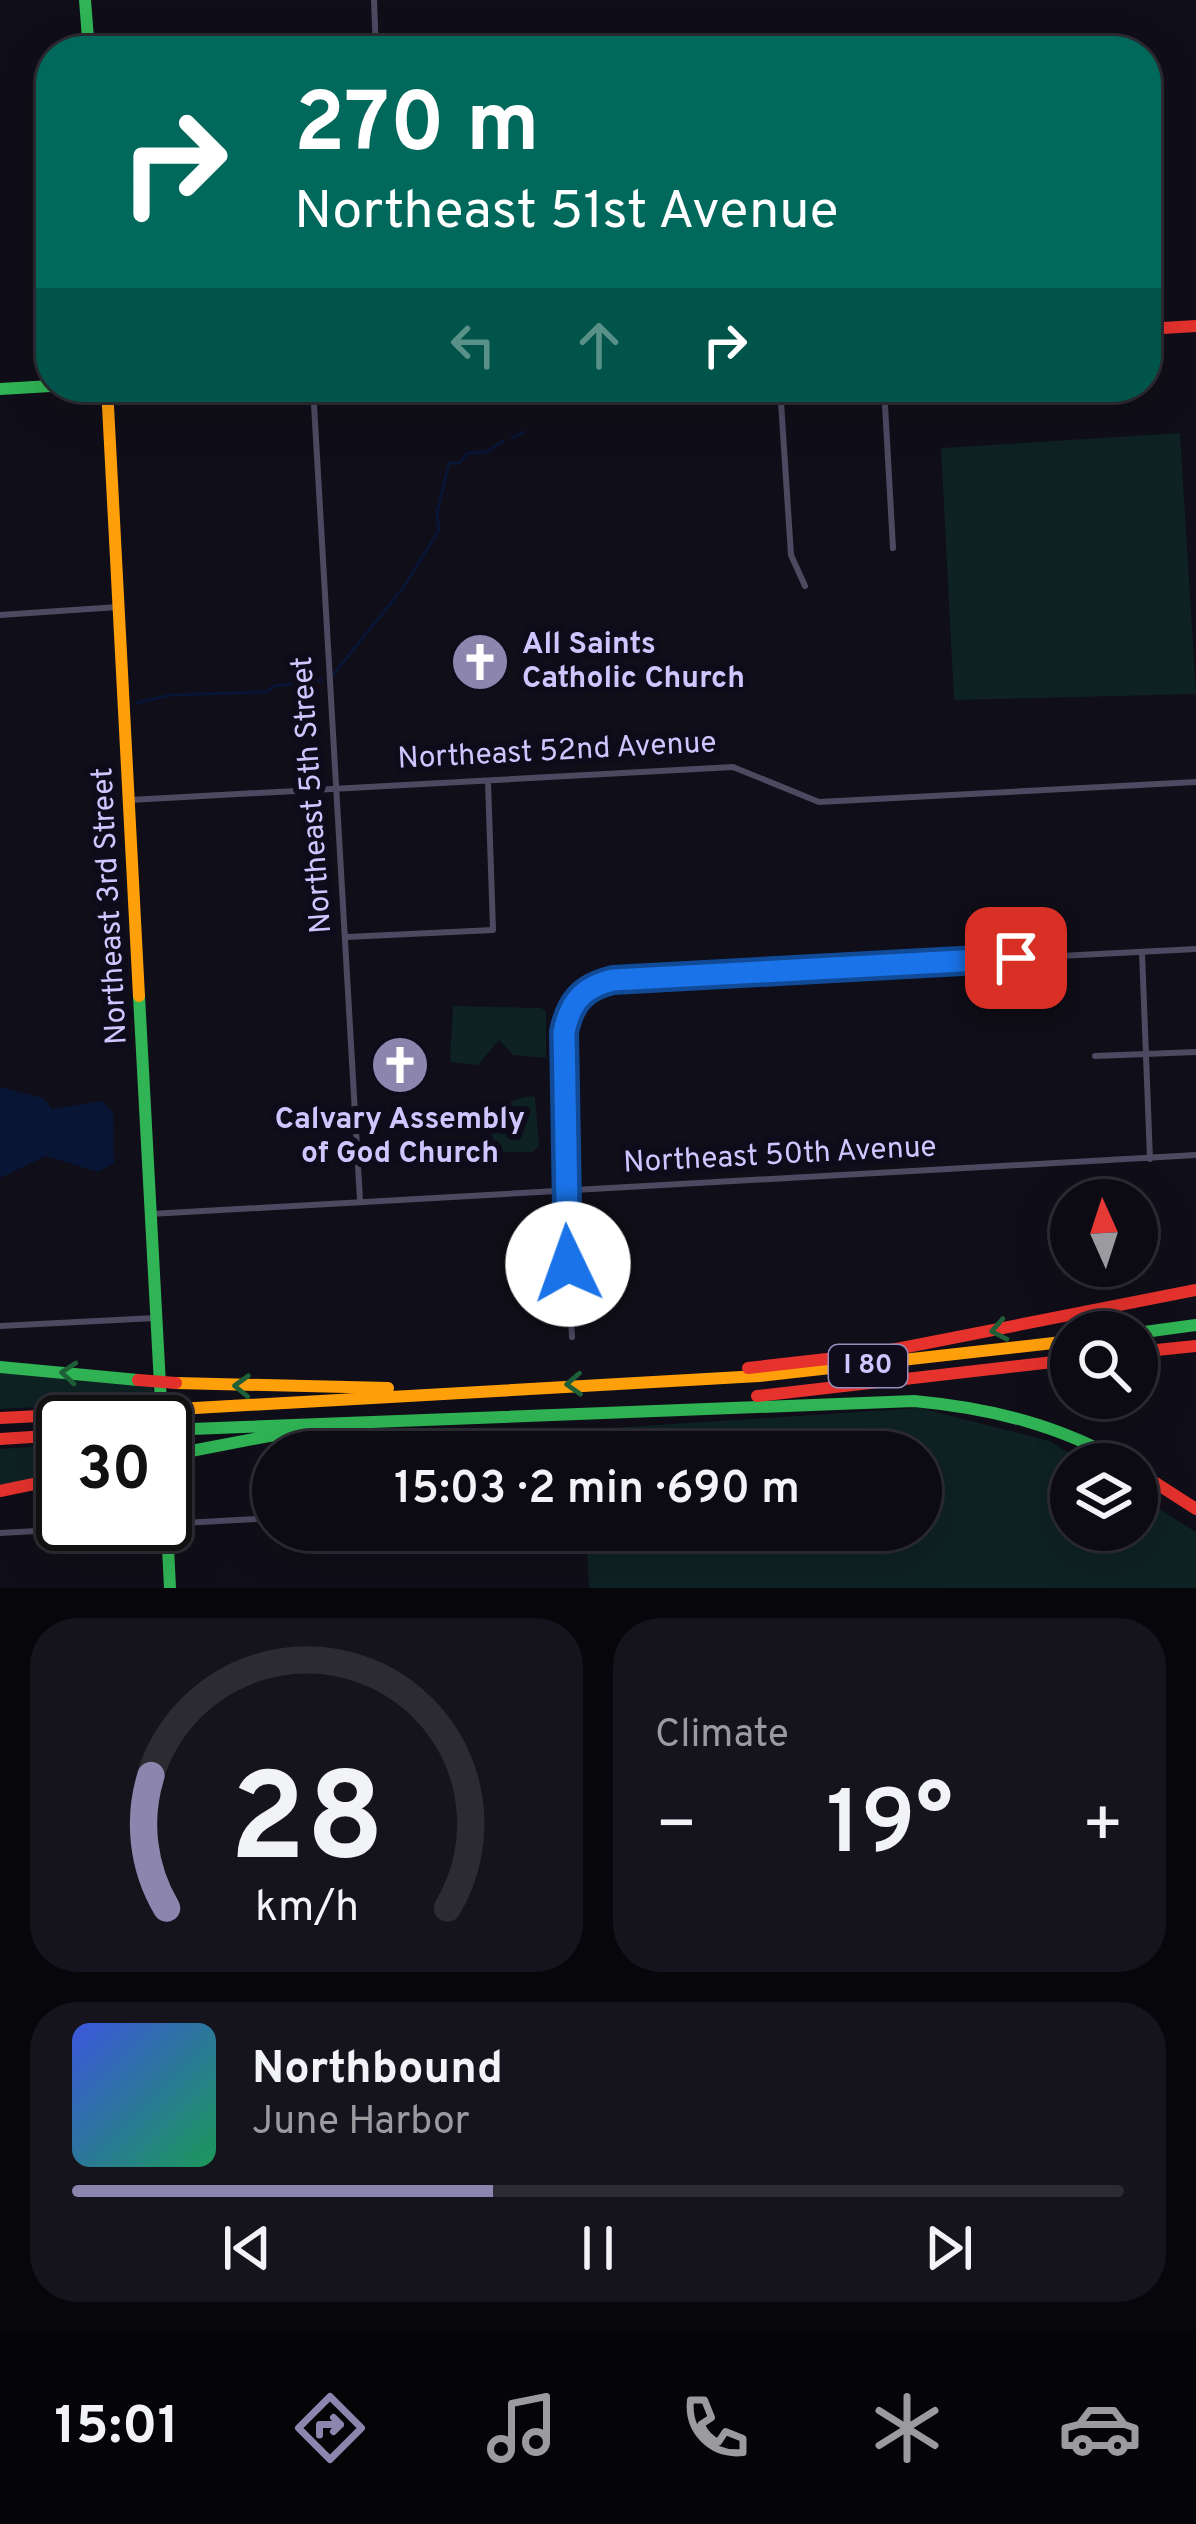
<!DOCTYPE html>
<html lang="en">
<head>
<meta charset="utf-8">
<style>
  body { margin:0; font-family:Overpass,sans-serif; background:#15131b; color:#f1f3f6; height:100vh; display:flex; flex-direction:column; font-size:45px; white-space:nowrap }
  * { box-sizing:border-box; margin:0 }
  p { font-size:39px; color:#9a9a9f }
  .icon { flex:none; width:66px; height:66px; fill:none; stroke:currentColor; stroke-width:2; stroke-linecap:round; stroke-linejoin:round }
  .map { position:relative; height:1588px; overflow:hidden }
  .drawer { display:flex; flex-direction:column; gap:30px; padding:30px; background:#07060a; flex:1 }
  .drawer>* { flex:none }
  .hud { position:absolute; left:36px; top:36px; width:1125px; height:366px; border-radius:48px; box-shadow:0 12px 48px #0002,0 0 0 3px #2c2b32; background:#00695c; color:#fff; overflow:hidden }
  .needle { width:78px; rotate:357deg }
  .buttons { position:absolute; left:1050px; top:1179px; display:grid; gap:24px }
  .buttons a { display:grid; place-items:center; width:108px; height:108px; border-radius:50%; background:#0c0a12; box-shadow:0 12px 48px #0002,0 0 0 3px #2c2b32; font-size:60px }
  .speed { position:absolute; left:36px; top:1395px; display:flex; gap:24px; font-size:60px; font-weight:700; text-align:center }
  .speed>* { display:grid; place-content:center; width:156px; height:156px; border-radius:50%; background:#0c0a12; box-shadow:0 12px 48px #0002,0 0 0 3px #2c2b32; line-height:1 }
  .speed .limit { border:6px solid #111; border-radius:18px; background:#fff; color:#111 }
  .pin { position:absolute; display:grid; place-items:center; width:102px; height:102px; color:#fff; margin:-51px; border-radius:24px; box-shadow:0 6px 18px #0006 }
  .me { position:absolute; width:132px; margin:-66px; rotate:357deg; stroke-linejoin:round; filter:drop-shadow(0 0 9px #0008) }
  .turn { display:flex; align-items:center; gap:42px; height:252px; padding:0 60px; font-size:54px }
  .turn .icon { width:156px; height:156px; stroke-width:2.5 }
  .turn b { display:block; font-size:84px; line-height:102px }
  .lanes { display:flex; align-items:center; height:114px; padding:0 60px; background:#0003; justify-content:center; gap:60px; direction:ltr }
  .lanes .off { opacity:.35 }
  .big { font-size:90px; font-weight:600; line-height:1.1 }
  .drawer .tile { flex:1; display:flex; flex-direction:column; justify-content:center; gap:18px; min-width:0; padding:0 42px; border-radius:48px; background:#15131b }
  .drawer .dial { align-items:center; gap:0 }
  .dial svg { height:312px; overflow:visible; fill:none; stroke:#2c2b32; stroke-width:7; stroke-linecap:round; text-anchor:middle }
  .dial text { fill:#f1f3f6; stroke:none }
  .song { display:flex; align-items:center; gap:36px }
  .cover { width:144px; height:144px; border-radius:18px; background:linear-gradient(135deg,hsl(230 70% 55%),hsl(150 70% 35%)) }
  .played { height:12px; border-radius:6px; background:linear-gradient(90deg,#8c85ae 40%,#2c2b32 40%) }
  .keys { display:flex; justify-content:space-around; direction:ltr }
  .heat { display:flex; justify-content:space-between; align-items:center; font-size:66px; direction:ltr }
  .drawer .tiles { flex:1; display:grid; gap:30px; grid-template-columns:1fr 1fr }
  .tile:last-child { grid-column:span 2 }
  .trip { position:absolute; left:252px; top:1431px; width:690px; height:120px; border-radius:60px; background:#0c0a12; box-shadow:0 12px 48px #0002,0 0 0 3px #2c2b32; font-weight:600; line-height:120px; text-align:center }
  .menu { display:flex; height:192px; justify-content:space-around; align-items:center; background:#050407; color:#9a9a9f }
  .menu .icon { width:84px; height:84px }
  .menu .current { color:#8c85ae }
  .menu b { font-size:54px; color:#f1f3f6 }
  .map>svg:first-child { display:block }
  .green { fill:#0e2123 }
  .water { fill:#091534 }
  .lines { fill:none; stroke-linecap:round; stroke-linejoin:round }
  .stream { stroke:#091534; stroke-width:3 }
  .street { stroke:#4c4961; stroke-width:6 }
  .fast { stroke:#30b455; stroke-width:12 }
  .slow { stroke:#ff9f0a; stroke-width:12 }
  .jam { stroke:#e5322d; stroke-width:12 }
  .jam-bridge { stroke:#e5322d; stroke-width:12 }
  .oneway { stroke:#1f6038 }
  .route-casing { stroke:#114b97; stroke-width:30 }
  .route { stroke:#1a73e8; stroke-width:21 }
  .labels { text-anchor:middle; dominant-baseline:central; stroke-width:12; stroke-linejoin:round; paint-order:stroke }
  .shield { fill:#0e0b1b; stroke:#958dbb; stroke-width:3 }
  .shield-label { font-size:27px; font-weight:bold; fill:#cfc5ff }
  .poi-label { font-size:30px; font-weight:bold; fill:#cfc5ff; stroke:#0e0b1b; text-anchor:start }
  .street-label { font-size:30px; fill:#cfc5ff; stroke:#0e0b1b }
</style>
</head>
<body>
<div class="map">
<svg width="1196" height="1588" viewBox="0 0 1196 1588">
  <rect width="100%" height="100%" fill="#100e18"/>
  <path class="green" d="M1180 433 1196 694 954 700 941 448Z
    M453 1006 541 1008 546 1011V1058L513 1055 499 1040 478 1065 450 1062Z
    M535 1096 539 1146 533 1152H481C486 1116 499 1099 535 1096Z
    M0 1371 153 1385 154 1401 0 1409Z
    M920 1408 1050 1441 1086 1464H1071V1530H1137V1495L1196 1532V1588H589L586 1530H921V1452H582L578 1430Z
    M63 1445V1473L0 1487V1449Z"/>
  <path class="water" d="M0 1087 43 1098 52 1109 102 1101 113 1112 114 1163 98 1172 46 1156 0 1178Z"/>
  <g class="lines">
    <path class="stream" d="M932 41 942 51
      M512 438 524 432
      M332 676 403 588 439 530 437 513 449 463H459L468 453 487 452 503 441
      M137 703 170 695 266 692 274 686 322 680"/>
    <path class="street" d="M374 0 376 51
      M313 387 360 1200
      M780 387 791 555 805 586
      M884 387 893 548
      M0 615 118 607
      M130 800 733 767 819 802 1196 782
      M347 937 493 930 488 781
      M1142 952 1150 1159
      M1095 1056 1196 1052
      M150 1214 1196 1155
      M0 1326 155 1318
      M572 1337 564 1191V1032C570 1001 583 987 613 979L1196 949
      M0 1533 273 1518"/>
    <path class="fast" d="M85 0 89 51
      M0 389 51 386
      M139 996 162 1422
      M1137 1333 1196 1325
      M0 1367 138 1380
      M165 1430 914 1401C990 1408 1060 1425 1126 1464
      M165 1456 269 1436 357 1427
      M165 1488 170 1588"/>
    <path class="slow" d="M107 387 139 996
      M176 1383 388 1388
      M178 1409 759 1376 1071 1341"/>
    <path class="jam" d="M1146 329 1196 326
      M1137 1352 1196 1346
      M748 1368 871 1354 1196 1290
      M757 1396 1071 1360
      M0 1418 139 1411
      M0 1439 63 1435
      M1137 1471 1196 1509
      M0 1491 63 1478"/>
    <path class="jam-bridge" d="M138 1380 176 1383
      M139 1411 178 1409"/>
  </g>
  <defs><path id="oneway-chevron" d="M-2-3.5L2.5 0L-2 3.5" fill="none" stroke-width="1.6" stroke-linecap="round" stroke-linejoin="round" transform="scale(3)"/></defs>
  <g class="oneway">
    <use href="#oneway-chevron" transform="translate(999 1330) rotate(169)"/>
    <use href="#oneway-chevron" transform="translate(69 1373) rotate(-175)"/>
    <use href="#oneway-chevron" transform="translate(574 1384) rotate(177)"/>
    <use href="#oneway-chevron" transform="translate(242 1386) rotate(-178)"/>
  </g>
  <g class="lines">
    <defs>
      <path id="route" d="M568 1264 564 1032C570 1002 583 987 613 980L1016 958"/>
    </defs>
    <use href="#route" class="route-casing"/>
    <use href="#route" class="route"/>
  </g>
  <defs>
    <symbol id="church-disc" viewBox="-11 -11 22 22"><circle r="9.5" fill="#8c85ae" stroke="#0e0b1b"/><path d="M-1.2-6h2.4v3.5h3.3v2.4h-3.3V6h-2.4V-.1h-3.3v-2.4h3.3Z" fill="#fff"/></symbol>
  </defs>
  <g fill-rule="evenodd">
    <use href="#church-disc" x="447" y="629" width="66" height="66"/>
    <use href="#church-disc" x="367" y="1032" width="66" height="66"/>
  </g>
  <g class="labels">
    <rect class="shield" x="829" y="1345" width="78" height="42" rx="9"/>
    <g class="shield-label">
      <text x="868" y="1366">I 80</text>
    </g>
    <g class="poi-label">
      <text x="522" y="645">All Saints<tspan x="522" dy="34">Catholic Church</tspan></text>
      <text x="400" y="1120" text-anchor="middle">Calvary Assembly<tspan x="400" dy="34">of God Church</tspan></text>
    </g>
    <g class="street-label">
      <text transform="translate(557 752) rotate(-3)">Northeast 52nd Avenue</text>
      <text transform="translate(313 795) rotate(-94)">Northeast 5th Street</text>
      <text transform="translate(111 906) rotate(-93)">Northeast 3rd Street</text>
      <text transform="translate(780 1156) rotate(-3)">Northeast 50th Avenue</text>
    </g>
  </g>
</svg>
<div class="buttons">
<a><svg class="needle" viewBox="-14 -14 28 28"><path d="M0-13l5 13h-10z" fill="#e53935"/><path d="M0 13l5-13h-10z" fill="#9a9a9f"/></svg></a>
<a><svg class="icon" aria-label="search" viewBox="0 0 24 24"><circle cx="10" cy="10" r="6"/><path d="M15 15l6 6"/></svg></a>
<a><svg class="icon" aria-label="layers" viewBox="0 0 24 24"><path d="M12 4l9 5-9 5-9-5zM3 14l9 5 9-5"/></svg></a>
</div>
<div class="speed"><div class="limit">30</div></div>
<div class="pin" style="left:1016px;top:958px;background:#d93025"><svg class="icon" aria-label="arrive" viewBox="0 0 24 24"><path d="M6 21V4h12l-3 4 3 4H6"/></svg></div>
<svg class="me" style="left:568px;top:1264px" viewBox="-20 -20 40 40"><circle r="19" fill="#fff"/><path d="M0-13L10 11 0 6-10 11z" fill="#1a73e8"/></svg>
<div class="trip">15:03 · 2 min · 690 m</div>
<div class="hud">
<div class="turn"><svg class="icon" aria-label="right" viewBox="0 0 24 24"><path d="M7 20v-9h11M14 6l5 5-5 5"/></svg><div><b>270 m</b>Northeast 51st Avenue</div></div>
<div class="lanes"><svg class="icon off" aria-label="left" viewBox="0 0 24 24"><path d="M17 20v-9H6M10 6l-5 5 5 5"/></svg><svg class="icon off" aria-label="ahead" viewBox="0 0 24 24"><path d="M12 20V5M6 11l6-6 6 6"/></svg><svg class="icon" aria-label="right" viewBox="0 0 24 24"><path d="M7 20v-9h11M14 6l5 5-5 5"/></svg></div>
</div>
</div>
<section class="drawer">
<div class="tiles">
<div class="tile dial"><svg viewBox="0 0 100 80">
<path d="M14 69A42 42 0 1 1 86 69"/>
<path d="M14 69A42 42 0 0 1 10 35" stroke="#8c85ae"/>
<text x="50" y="56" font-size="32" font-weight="700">28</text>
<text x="50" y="72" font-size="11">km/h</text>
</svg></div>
<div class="tile"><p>Climate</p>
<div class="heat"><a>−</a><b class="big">19°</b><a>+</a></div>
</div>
<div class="tile">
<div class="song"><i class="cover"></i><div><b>Northbound</b><p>June Harbor</p></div></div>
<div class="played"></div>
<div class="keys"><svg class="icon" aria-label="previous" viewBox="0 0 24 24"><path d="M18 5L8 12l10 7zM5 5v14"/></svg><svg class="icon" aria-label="pause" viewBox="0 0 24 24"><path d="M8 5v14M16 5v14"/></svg><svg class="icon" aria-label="next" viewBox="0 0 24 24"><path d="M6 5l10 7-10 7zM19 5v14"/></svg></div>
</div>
</div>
</section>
<nav class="menu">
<b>15:01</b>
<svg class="icon current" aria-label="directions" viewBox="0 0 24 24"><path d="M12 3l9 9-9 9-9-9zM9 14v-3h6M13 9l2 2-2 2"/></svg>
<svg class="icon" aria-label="music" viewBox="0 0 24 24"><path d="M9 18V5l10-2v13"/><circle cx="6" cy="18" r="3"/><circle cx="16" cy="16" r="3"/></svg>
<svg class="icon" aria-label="phone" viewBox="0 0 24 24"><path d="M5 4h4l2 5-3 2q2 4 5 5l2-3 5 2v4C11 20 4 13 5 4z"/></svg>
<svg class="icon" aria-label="climate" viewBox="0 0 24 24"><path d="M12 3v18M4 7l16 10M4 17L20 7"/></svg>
<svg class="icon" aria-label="car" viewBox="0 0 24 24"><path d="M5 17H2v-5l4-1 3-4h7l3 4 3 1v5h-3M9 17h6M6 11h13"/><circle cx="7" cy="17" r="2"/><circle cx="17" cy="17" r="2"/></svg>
</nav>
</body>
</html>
